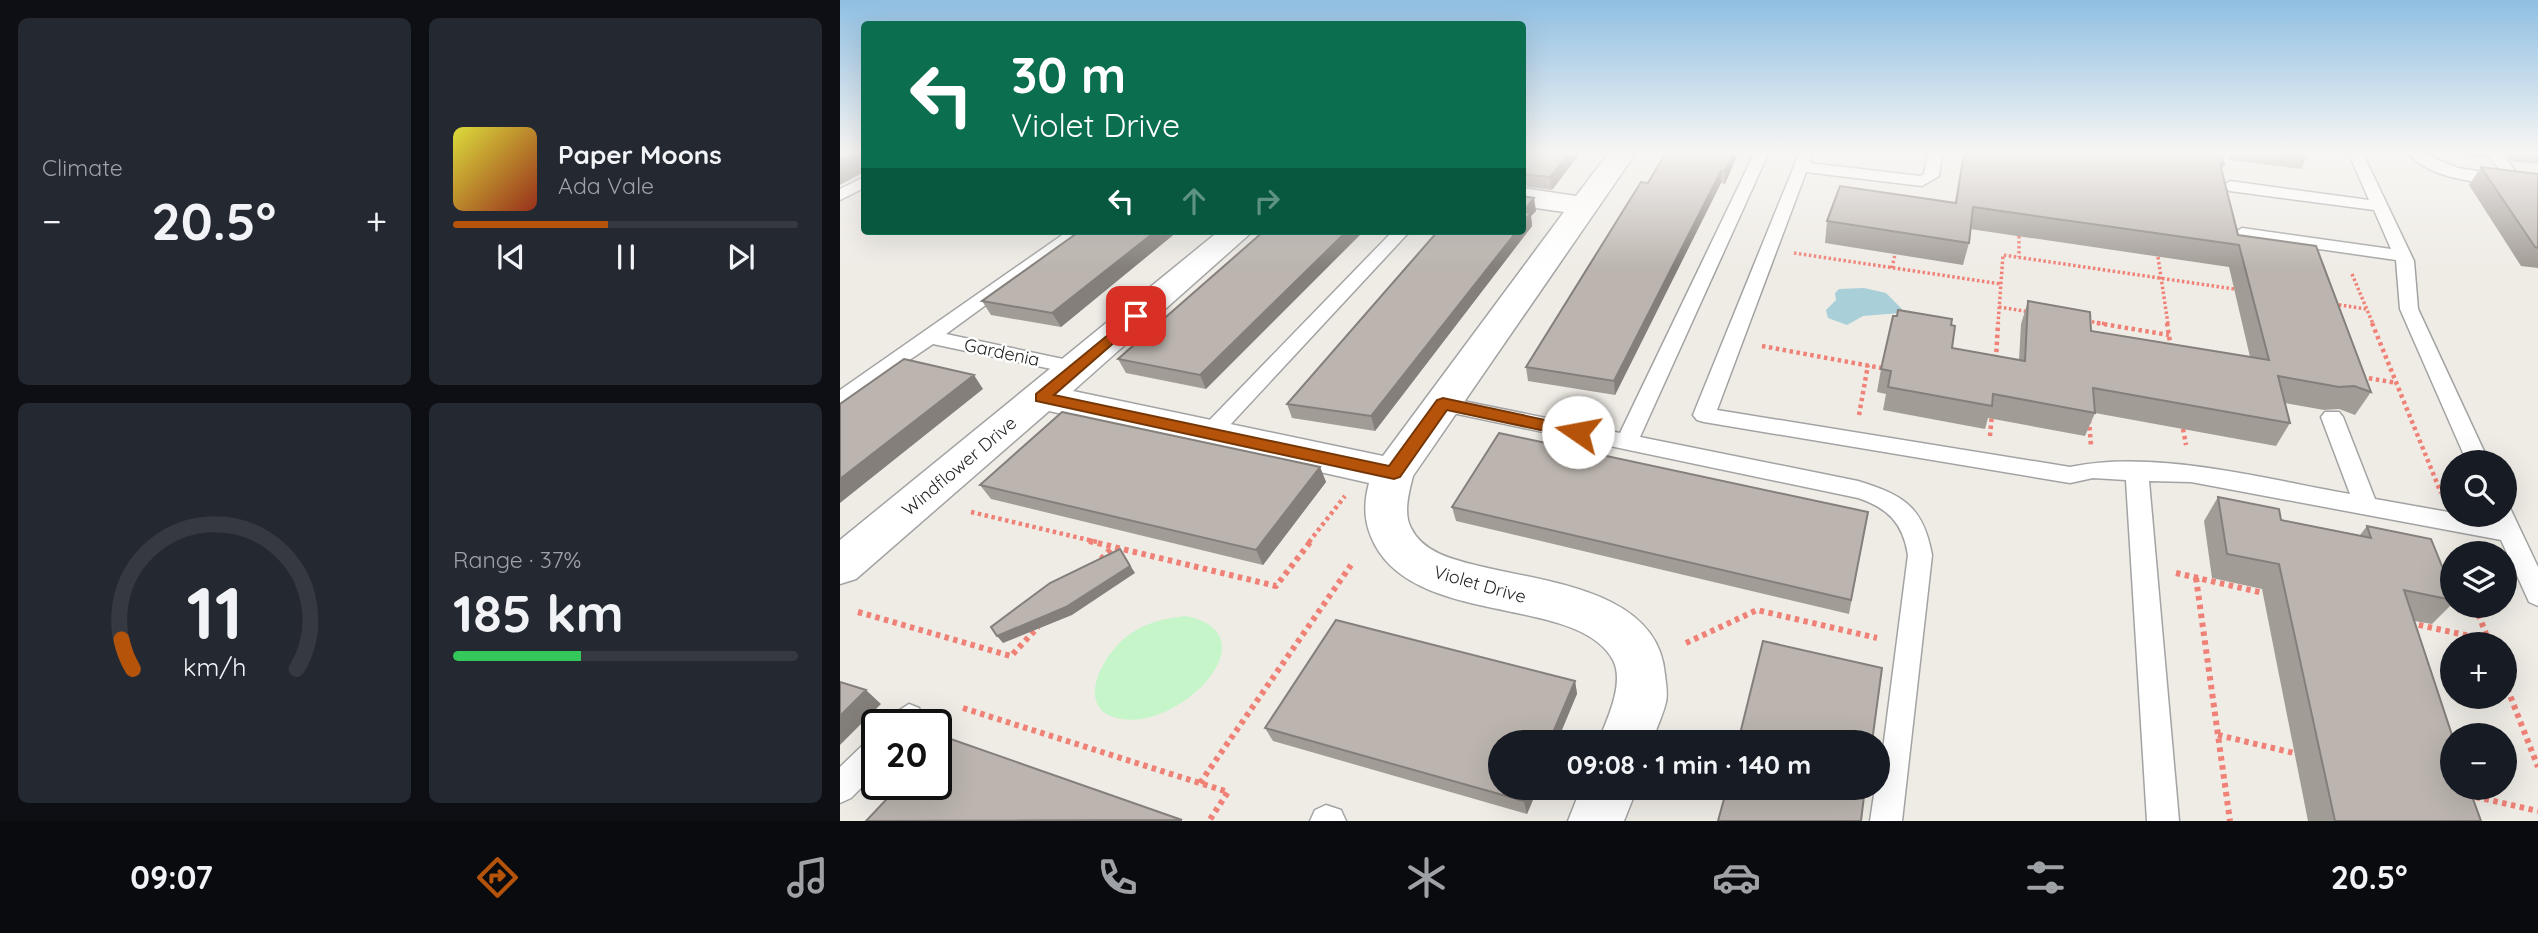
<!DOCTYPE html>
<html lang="en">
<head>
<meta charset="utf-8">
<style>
  body { margin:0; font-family:Quicksand,sans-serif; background:#242831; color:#f1f3f6; height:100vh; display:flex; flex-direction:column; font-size:26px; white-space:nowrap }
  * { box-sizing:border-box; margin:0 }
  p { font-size:23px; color:#9ea1a6 }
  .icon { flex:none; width:38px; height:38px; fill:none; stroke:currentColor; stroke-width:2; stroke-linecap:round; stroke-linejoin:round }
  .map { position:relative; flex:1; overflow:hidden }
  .drawer { display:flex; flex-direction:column; gap:18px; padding:18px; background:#0d0f14; width:840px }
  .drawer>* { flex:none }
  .banner { position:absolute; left:21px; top:21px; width:665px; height:214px; border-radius:7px; box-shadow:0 7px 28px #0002; background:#0b6e4f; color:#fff; overflow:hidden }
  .buttons { position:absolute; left:1600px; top:450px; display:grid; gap:14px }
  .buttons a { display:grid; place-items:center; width:77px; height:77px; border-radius:50%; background:#171b24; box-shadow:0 7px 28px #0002; font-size:35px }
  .speed { position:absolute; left:21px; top:709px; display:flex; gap:14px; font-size:35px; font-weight:700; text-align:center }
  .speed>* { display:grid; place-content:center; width:91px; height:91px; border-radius:50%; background:#171b24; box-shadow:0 7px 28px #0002; line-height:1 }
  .speed .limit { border:4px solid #111; border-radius:10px; background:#fff; color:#111 }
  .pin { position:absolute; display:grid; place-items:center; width:60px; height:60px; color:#fff; margin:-30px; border-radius:14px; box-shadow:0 4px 10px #0006 }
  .me { position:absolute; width:77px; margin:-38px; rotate:282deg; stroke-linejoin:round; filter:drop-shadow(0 0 5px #0008) }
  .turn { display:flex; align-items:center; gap:24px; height:147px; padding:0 35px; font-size:32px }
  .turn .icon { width:91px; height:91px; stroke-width:2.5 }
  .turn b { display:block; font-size:49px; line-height:60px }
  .lanes { display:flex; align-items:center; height:66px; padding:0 35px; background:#0003; justify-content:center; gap:35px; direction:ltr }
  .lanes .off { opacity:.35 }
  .big { font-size:52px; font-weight:700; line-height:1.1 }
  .drawer .widget { flex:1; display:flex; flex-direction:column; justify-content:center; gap:10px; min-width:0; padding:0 24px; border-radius:10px; background:#242831 }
  .drawer .dial { align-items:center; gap:0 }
  .dial svg { height:182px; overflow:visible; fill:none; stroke:#363941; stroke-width:7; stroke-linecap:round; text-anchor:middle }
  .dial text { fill:#f1f3f6; stroke:none }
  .song { display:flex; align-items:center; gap:21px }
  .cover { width:84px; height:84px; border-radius:10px; background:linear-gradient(135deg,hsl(60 70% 55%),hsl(10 70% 35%)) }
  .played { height:7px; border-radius:4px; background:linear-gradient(90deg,#b45309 45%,#363941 45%) }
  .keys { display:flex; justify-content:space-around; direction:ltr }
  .heat { display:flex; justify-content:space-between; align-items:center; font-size:38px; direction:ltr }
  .charge { height:10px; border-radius:5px; background:linear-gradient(90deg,#34c759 37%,#363941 0) }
  .drawer .tiles { flex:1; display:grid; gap:18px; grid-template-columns:repeat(2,1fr) }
  .trip { position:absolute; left:648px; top:730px; width:402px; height:70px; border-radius:35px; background:#171b24; box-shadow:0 7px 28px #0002; font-weight:700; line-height:70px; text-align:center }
  .tabs { display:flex; height:112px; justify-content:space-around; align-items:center; background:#090b0e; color:#9ea1a6 }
  .tabs .icon { width:49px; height:49px }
  .tabs .active { color:#b45309 }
  .tabs b { font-size:32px; color:#f1f3f6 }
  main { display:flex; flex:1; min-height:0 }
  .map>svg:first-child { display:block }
  .park { fill:#c6f5c9 }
  .water { fill:#a9cfd9 }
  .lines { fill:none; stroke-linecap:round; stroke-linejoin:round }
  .service-casing { stroke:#a3a3a3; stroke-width:3 }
  .minor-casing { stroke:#a3a3a3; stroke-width:3 }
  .path-far2 { stroke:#ef8176; stroke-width:3.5; stroke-dasharray:2.5 2.5; stroke-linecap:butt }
  .path-far1 { stroke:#ef8176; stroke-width:4.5; stroke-dasharray:3.5 3.5; stroke-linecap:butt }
  .path { stroke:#ef8176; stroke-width:6; stroke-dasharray:4.5 4.5; stroke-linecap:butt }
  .service { fill:#fff; fill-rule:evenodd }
  .minor { fill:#fff; fill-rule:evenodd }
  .wall { fill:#a29c96 }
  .shaded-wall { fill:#847f7a }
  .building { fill:#bcb5af; stroke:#847f7a; stroke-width:2 }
  .route { fill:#b45309; stroke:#753606; stroke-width:2 }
  .labels { text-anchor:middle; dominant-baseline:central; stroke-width:5; stroke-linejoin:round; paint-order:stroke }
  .street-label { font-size:18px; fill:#1f1f1f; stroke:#fff }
</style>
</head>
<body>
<main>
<section class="drawer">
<div class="tiles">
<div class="widget"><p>Climate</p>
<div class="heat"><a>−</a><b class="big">20.5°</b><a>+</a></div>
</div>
<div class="widget">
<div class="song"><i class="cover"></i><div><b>Paper Moons</b><p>Ada Vale</p></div></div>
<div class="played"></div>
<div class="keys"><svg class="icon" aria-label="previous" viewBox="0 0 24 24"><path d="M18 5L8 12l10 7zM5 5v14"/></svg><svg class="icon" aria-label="pause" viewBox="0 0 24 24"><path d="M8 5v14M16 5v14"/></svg><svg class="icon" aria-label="next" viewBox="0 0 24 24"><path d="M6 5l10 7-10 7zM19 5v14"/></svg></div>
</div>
<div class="widget dial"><svg viewBox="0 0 100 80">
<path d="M14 69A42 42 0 1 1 86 69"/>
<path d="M14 69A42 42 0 0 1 9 56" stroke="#b45309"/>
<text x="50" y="56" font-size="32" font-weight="700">11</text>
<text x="50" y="72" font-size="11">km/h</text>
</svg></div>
<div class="widget"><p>Range · 37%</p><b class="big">185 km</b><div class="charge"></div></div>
</div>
</section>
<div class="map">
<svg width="1698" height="821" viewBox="0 0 1698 821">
  <rect width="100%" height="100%" fill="#efece6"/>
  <path class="park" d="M346 616C433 634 342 729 282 719 232 711 262 656 286 637 304 623 324 618 346 616Z"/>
  <path class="water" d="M1024 288 1046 293 1062 309 1060 313 1023 316 1007 325 988 318 986 310 996 300 995 293 999 289Z"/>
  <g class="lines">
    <defs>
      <path id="service" d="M914 154H928L800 437 1018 481C1063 495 1083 506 1092 555L1062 821H1030L1035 788H1038L1068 555C1063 523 1048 508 1018 498L603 411 593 404 603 397 780 433Z
        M959 154H973L970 163 1080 176 1084 174 1088 154H1102L1099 176 1082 186 966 172 877 410 1230 467C1314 449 1425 479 1510 494L1481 417 1485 412H1499L1503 417 1535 499 1653 520 1650 514H1664V506L1670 508 1698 567V606L1689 602 1661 540 1351 482 1309 481 1339 821H1307L1286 480 1253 478 1230 483 864 422 857 420 853 415Z
        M1509 154H1523L1574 261 1578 309 1649 462H1627L1560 309 1556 260 1402 238 1394 233 1402 228 1551 249 1534 210 1390 191 1382 186 1390 181 1529 200Z
        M1569 154H1585L1618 168 1663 175 1648 154H1662L1679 176 1698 178V188C1661 184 1594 184 1569 154Z
        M24 177V188L0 200V189Z
        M228 231H247L106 334 242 363 245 368 242 373 235 374 93 344 0 407V390Z
        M553 231H570L376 440H360L357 435 360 430Z
        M69 704 79 708 83 717 80 724H48L52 715Z
        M37 737V772L11 798 0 803V767L27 741Z
        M486 805 501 810 506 821H470L475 810Z"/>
      <path id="minor" d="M768 154H795L573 476C569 492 563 513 571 528 583 553 615 560 639 566 704 582 819 590 825 675 826 684 828 694 826 702 823 715 816 729 812 742H758C767 720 785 683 773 660 738 595 579 627 535 545 524 524 523 506 529 483L209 411 16 579 0 584V540L379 231H413L233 391 543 456 724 212 682 206V188L736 196Z
        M741 788H797L784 821H728Z"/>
    </defs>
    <use href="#service" class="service-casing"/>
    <use href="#minor" class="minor-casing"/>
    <path class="path-far2" d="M1179 236V257
      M954 253 1161 284
      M1318 257 1328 324
      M1052 268 1055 254
      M1512 274 1533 324
      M1494 304 1526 309
      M1159 307 1190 312
      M1247 321 1267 324
      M1158 324 1163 255 1394 289"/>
    <path class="path-far1" d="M1257 323 1329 335
      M1327 323 1331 349
      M1532 323 1601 493
      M922 346 1041 368
      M1156 359 1158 323
      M1522 377 1557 383
      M1019 415 1028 365
      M1249 420 1251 446
      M1343 429 1346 445
      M1150 436 1152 414
      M131 512 257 542
      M469 542 505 496"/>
    <path class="path" d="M249 541 436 586 471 541
      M261 559 273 547
      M1336 573 1423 593
      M1356 578 1390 821
      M1635 606 1650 644
      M18 612 171 656 198 627
      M1570 623 1648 640
      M846 643 917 610 1037 638
      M1664 680 1698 767
      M123 708 388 792 369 821
      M1378 735 1454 753
      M360 783 511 565
      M1627 795 1698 811"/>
    <use href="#service" class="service"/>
    <use href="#minor" class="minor"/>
  </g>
  <path class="wall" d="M682 154H738V156L712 190 682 186Z
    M898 154 885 184 881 183 775 395 688 381 686 367 808 183Z
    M1123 154H1381L1384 165 1381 170 1398 235 1531 392 1515 415 1499 409 1484 410 1445 403 1450 423 1436 446 1255 413 1245 436 1148 418 1145 429 1043 410 1046 394 1037 392 1041 369 1111 325 1112 348 1179 360 1181 324 1188 301 1251 331 1410 357 1389 267 1130 229 1129 243 1123 265 985 243 987 221 1115 203Z
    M1389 154H1466L1467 157 1461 169 1391 160Z
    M1627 154H1650L1648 158 1627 156Z
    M1664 154H1698V164L1670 161Z
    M1641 167 1698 174V268L1681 266 1629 185Z
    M682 196 696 211 691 216 692 226 535 431 452 418 447 404Z
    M240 231H338L221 327 151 315 142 301Z
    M424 231 366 389 286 373 278 359Z
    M480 467 486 482 423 565 151 499 140 485Z
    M1378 497 1441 520 1520 535 1527 526 1612 591V604L1592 624 1574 621 1641 821H1468L1422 589 1372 578 1364 521Z
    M612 507 1028 512 1009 614 616 521Z
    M735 681 737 694 660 788H698L687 814 433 741 425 728Z"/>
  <path class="shaded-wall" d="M15 154H24V172L0 185V161Z
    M729 154H738V156L712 190 710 177Z
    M893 154H898L885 184V171Z
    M881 171V183L775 395 774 381Z
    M694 198 696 211 691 216 692 226 535 431 531 416 677 231H682L683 212Z
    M316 231H338L221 327 212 313Z
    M507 231H524L366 389 360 375Z
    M134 375 143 389 0 503V479Z
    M480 467 486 482 423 565 416 550Z
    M280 549 295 573 232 615 163 643 157 636Z
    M735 681 737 694 717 742H709Z
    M26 690 41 704 0 745V716Z
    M689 788H698L687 814 684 801Z"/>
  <path class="building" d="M0 154H15L0 161Z
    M682 154H729L710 177 682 174Z
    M825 154H893L885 171H881L774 381 686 367 801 182 808 183Z
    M1124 154H1381L1384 165 1380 164 1398 235 1476 246 1531 392 1514 386 1499 387 1438 376 1450 423 1253 388 1255 413 1153 394 1152 406 1048 387 1051 371 1041 369 1053 316H1057L1058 310 1112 319 1111 325 1115 326 1112 348 1185 361 1188 301 1250 312 1251 331 1429 360 1399 245 1133 207 1129 243 987 221 1000 186 1116 203Z
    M1443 154H1466L1467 157Z
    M1641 167 1698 174V248L1695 247Z
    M682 196 694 198 683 212 691 213 682 223Z
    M240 231H316L212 313 142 301Z
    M424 231H507L360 375 278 359Z
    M598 231H677L531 416 447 404Z
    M64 359 134 375 0 479V404Z
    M222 412 480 467 416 550 140 485Z
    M659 433 1028 512 1011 600 612 507Z
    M1378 497 1439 509 1441 520 1531 538 1527 526 1591 539 1612 591V600L1564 590 1612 735V788H1629L1641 821H1495L1439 564 1387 554Z
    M280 549 290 566 226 607 157 636 151 627 210 583Z
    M496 620 735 681 709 742H660V788H689L684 801 425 728Z
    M923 641 1042 668 1032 742H898Z
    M0 682 26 690 0 716Z
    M105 737 342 820 26 821 61 784H96V746Z
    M887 788H1025L1021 821H878Z"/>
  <linearGradient id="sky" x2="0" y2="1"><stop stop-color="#8fbfe2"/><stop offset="0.57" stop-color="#f8f6f4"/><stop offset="1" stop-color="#f8f6f4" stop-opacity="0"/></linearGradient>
  <rect width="1698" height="268" fill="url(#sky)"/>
  <path class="route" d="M296 312 301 313V319L214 395 549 466 597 400 603 398 738 427 746 432 738 438 607 410 560 477 554 479 196 401V394Z"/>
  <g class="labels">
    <g class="street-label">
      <text transform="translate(162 352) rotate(12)">Gardenia</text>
      <text transform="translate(119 466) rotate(-40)">Windflower Drive</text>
      <text transform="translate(640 584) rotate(16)">Violet Drive</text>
    </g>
  </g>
</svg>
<div class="buttons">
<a><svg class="icon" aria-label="search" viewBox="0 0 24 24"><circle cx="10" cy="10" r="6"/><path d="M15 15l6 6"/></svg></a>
<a><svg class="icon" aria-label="layers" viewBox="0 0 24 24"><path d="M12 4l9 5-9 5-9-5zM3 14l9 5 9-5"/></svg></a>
<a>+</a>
<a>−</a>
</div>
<div class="speed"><div class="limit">20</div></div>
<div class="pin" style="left:296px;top:316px;background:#d93025"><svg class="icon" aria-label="arrive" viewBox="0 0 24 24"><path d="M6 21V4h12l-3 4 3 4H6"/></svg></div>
<svg class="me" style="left:738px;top:432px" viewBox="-20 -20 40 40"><circle r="19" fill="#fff"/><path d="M0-13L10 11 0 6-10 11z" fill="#b45309"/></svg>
<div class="trip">09:08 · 1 min · 140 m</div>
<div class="banner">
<div class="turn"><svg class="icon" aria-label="left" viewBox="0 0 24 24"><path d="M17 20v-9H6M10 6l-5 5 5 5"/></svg><div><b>30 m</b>Violet Drive</div></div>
<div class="lanes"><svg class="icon" aria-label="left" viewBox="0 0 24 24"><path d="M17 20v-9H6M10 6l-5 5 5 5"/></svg><svg class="icon off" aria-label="ahead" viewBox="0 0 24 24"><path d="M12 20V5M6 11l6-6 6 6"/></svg><svg class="icon off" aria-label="right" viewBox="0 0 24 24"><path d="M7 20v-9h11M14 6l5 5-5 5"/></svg></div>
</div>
</div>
</main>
<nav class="tabs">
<b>09:07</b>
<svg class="icon active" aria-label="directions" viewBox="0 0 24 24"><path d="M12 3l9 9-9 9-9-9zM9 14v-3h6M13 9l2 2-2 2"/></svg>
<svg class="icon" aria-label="music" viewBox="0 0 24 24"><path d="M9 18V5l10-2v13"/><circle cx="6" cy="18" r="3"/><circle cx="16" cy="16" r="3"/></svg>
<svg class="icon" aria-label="phone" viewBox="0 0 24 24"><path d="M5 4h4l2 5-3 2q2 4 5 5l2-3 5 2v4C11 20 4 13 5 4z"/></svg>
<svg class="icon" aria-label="climate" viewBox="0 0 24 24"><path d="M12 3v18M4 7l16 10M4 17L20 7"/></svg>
<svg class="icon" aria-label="car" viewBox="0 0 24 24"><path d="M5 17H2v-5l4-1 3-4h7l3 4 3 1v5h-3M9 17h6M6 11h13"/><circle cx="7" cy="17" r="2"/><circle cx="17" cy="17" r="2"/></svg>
<svg class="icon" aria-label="filters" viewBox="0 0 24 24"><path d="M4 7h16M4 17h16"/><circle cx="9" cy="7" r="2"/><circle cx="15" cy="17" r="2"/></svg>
<b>20.5°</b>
</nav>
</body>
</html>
